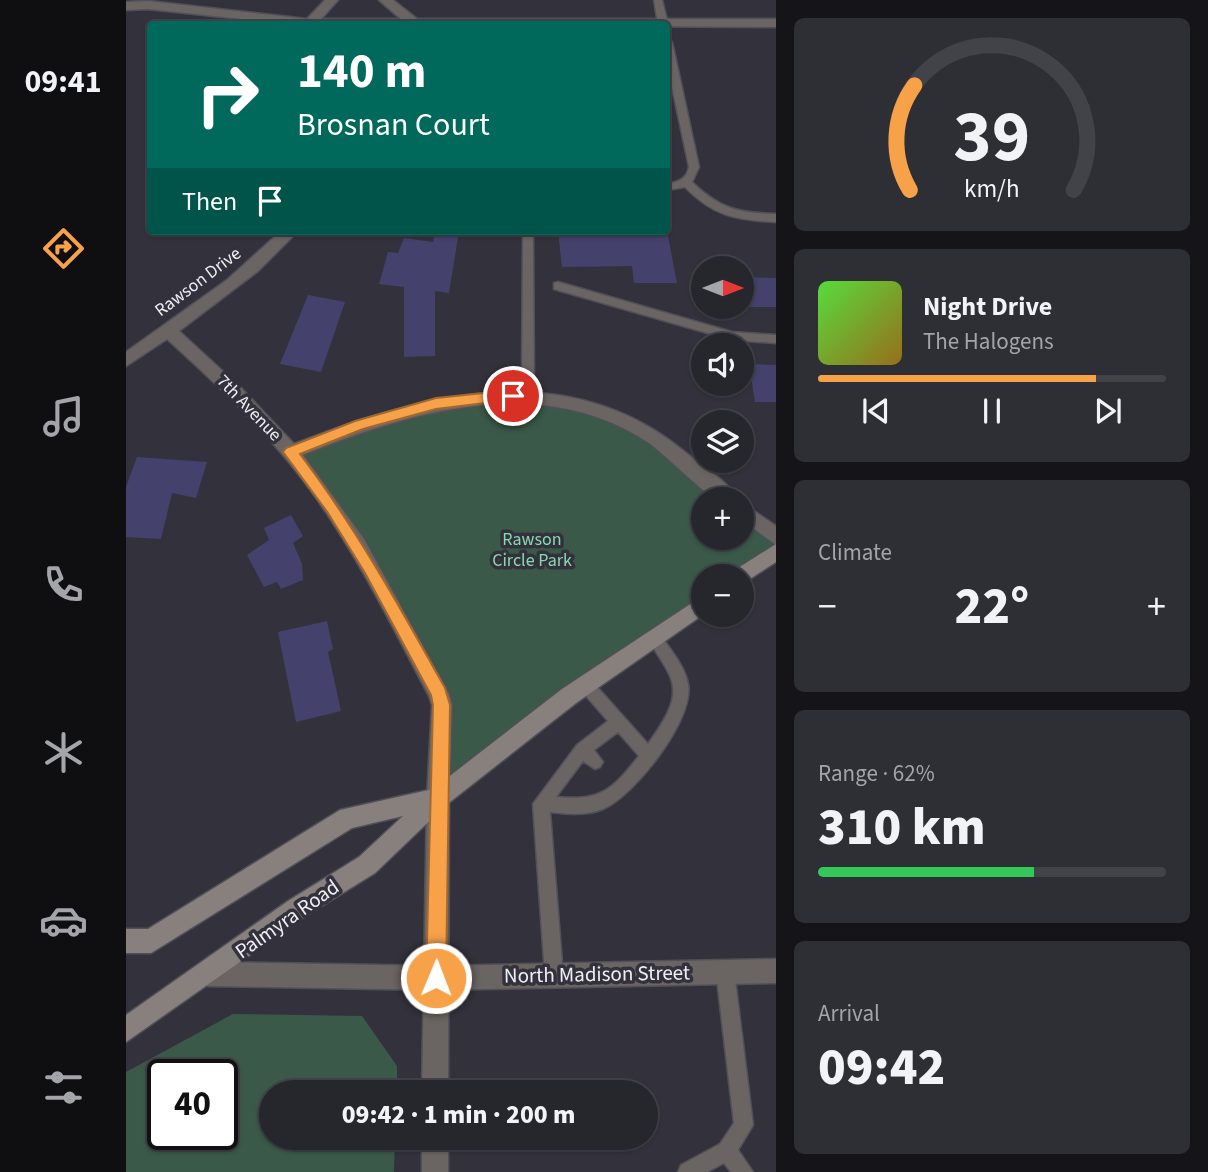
<!DOCTYPE html>
<html lang="en">
<head>
<meta charset="utf-8">
<style>
  body { margin:0; font-family:"Source Sans 3",sans-serif; background:#2e2e35; color:#f1f3f6; height:100vh; display:flex; flex-direction:column; font-size:26px; white-space:nowrap }
  * { box-sizing:border-box; margin:0 }
  p { font-size:23px; color:#a4a5aa }
  .icon { flex:none; width:38px; height:38px; fill:none; stroke:currentColor; stroke-width:2; stroke-linecap:round; stroke-linejoin:round }
  .map { position:relative; flex:1; overflow:hidden }
  .drawer { display:flex; flex-direction:column; gap:18px; padding:18px; background:#151519; width:432px }
  .drawer>* { flex:none }
  .hud { position:absolute; left:21px; top:21px; width:523px; height:214px; border-radius:7px; box-shadow:0 2px 5px #0004,0 0 0 2px #424349; background:#00695c; color:#fff; overflow:hidden }
  .needle { width:46px; rotate:90deg }
  .fabs { position:absolute; left:565px; top:256px; display:grid; gap:14px }
  .fabs a { display:grid; place-items:center; width:63px; height:63px; border-radius:50%; background:#26262d; box-shadow:0 2px 5px #0004,0 0 0 2px #424349; font-size:35px }
  .speed { position:absolute; left:21px; top:1059px; display:flex; gap:14px; font-size:35px; font-weight:700; text-align:center }
  .speed>* { display:grid; place-content:center; width:91px; height:91px; border-radius:50%; background:#26262d; box-shadow:0 2px 5px #0004,0 0 0 2px #424349; line-height:1 }
  .speed .limit { border:4px solid #111; border-radius:10px; background:#fff; color:#111 }
  .pin { position:absolute; display:grid; place-items:center; width:60px; height:60px; color:#fff; margin:-30px; border:4px solid #fff; border-radius:50%; box-shadow:0 2px 7px #0007 }
  .me { position:absolute; width:77px; margin:-38px; rotate:1deg; stroke-linejoin:round; filter:drop-shadow(0 0 5px #0008) }
  .turn { display:flex; align-items:center; gap:24px; height:147px; padding:0 35px; font-size:32px }
  .turn .icon { width:91px; height:91px; stroke-width:2.5 }
  .turn b { display:block; font-size:49px; line-height:60px }
  .then { display:flex; align-items:center; height:66px; padding:0 35px; background:#0003; gap:14px; font-size:26px }
  .big { font-size:52px; font-weight:800; line-height:1.1 }
  .drawer .widget { flex:1; display:flex; flex-direction:column; justify-content:center; gap:10px; min-width:0; padding:0 24px; border-radius:10px; background:#2e2e35 }
  .drawer .dial { align-items:center; gap:0 }
  .dial svg { height:182px; overflow:visible; fill:none; stroke:#424349; stroke-width:7; stroke-linecap:round; text-anchor:middle }
  .dial text { fill:#f1f3f6; stroke:none }
  .song { display:flex; align-items:center; gap:21px }
  .cover { width:84px; height:84px; border-radius:10px; background:linear-gradient(135deg,hsl(110 70% 55%),hsl(40 70% 35%)) }
  .played { height:7px; border-radius:4px; background:linear-gradient(90deg,#f7a149 80%,#424349 80%) }
  .keys { display:flex; justify-content:space-around; direction:ltr }
  .heat { display:flex; justify-content:space-between; align-items:center; font-size:38px; direction:ltr }
  .charge { height:10px; border-radius:5px; background:linear-gradient(90deg,#34c759 62%,#424349 0) }
  .trip { position:absolute; left:133px; top:1080px; width:399px; height:70px; border-radius:35px; background:#26262d; box-shadow:0 2px 5px #0004,0 0 0 2px #424349; font-weight:800; line-height:70px; text-align:center }
  main { display:flex; flex:1; min-height:0 }
  .tabs { display:flex; flex-direction:column; width:126px; justify-content:space-around; align-items:center; background:#0f0f12; color:#a4a5aa }
  .tabs .icon { width:49px; height:49px }
  .tabs .current { color:#f7a149 }
  .tabs b { font-size:32px; color:#f1f3f6 }
  .map>svg:first-child { display:block }
  .green { fill:#3a5949; fill-rule:evenodd }
  .building { fill:#44416c }
  .lines { fill:none; stroke-linecap:round; stroke-linejoin:round }
  .service-casing { stroke:#515059; stroke-width:3 }
  .minor-casing { stroke:#515059; stroke-width:3 }
  .tertiary-casing { stroke:#515059; stroke-width:3 }
  .secondary-casing { stroke:#515059; stroke-width:3 }
  .service { fill:#6a6562; fill-rule:evenodd }
  .minor { fill:#6a6562; fill-rule:evenodd }
  .tertiary { fill:#6a6562; fill-rule:evenodd }
  .secondary { fill:#87807c; fill-rule:evenodd }
  .route { fill:#f7a149; stroke:#a1692f; stroke-width:2 }
  .labels { text-anchor:middle; dominant-baseline:central; stroke-width:7; stroke-linejoin:round; paint-order:stroke }
  .street-label { font-size:18px; fill:#eeeef4; stroke:#33323c }
  .park-label { font-size:18px; fill:#87d9af; stroke:#33323c }
  .near-street-label { font-size:21px; fill:#eeeef4; stroke:#33323c }
</style>
</head>
<body>
<main>
<nav class="tabs">
<b>09:41</b>
<svg class="icon current" aria-label="directions" viewBox="0 0 24 24"><path d="M12 3l9 9-9 9-9-9zM9 14v-3h6M13 9l2 2-2 2"/></svg>
<svg class="icon" aria-label="music" viewBox="0 0 24 24"><path d="M9 18V5l10-2v13"/><circle cx="6" cy="18" r="3"/><circle cx="16" cy="16" r="3"/></svg>
<svg class="icon" aria-label="phone" viewBox="0 0 24 24"><path d="M5 4h4l2 5-3 2q2 4 5 5l2-3 5 2v4C11 20 4 13 5 4z"/></svg>
<svg class="icon" aria-label="climate" viewBox="0 0 24 24"><path d="M12 3v18M4 7l16 10M4 17L20 7"/></svg>
<svg class="icon" aria-label="car" viewBox="0 0 24 24"><path d="M5 17H2v-5l4-1 3-4h7l3 4 3 1v5h-3M9 17h6M6 11h13"/><circle cx="7" cy="17" r="2"/><circle cx="17" cy="17" r="2"/></svg>
<svg class="icon" aria-label="filters" viewBox="0 0 24 24"><path d="M4 7h16M4 17h16"/><circle cx="9" cy="7" r="2"/><circle cx="15" cy="17" r="2"/></svg>
</nav>
<div class="map">
<svg width="650" height="1172" viewBox="0 0 650 1172">
  <rect width="100%" height="100%" fill="#33323c"/>
  <path class="green" d="M414 400 475 414 517 436 596 499H578V537H616V514L650 541V549L615 576H578L577 604 320 793 319 705 168 453 310 406Z
    M107 1014 236 1016 271 1066V1092H145V1138H269L268 1172H0V1072ZM37 1074H96V1134H37Z"/>
  <path class="building" d="M309 231H333L323 293 309 291V356L278 357V287L253 284 262 252 272 253 278 238 307 242Z
    M432 231H541L551 283H508L506 266 436 267Z
    M616 277 650 278V307H621Z
    M182 295 219 302 195 372 154 364Z
    M623 364 650 365V402H629Z
    M11 457 81 462 70 498 46 493 35 539 0 537V487Z
    M165 515 177 536 167 543 176 564 177 580 155 589 151 582 138 587 121 555 143 540 138 528Z
    M201 621 207 649 202 652 215 711 170 722 152 632Z"/>
  <g class="lines">
    <defs>
      <path id="service" d="M528 0H536L542 24 541 25 532 24Z
        M541 39 546 42 573 167 566 182C594 209 612 213 650 214V222C610 220 587 216 559 187L541 190V184C552 182 561 179 563 167L541 63Z
        M397 231H407L408 395 402 400 396 395Z
        M432 282 606 332 650 335V343L606 340 428 289V283Z
        M528 631 533 633C543 648 559 666 562 684 569 719 508 796 477 809 460 816 441 814 424 812L437 975 434 981 428 984 422 981 419 975 407 804 451 745 482 721 454 689 452 684 454 679 459 677 464 679 522 744C535 725 555 700 544 676 538 662 528 651 521 637L523 633ZM492 732 513 756C485 791 475 801 430 797L457 761 469 769 474 767 477 762 468 750Z
        M599 962 605 965 608 971 627 1125 612 1150 627 1172H605L598 1163 581 1172H552L555 1165 594 1144 608 1123 590 971 593 965Z"/>
      <path id="minor" d="M199 0H212L195 19H275L253 0H267L291 19H650V27L164 24 22 9 0 10V2L22 1 181 19Z
        M155 231H172L132 271 53 331 116 389 168 444C298 394 441 354 560 453 575 465 602 481 611 499 605 499 595 501 590 499 579 495 536 451 520 441 413 372 285 412 177 455L238 539 323 694 326 705 323 798 320 805 312 808 304 805 301 798 306 705 303 696C267 628 233 558 188 495 147 437 94 387 41 339L0 366V352L101 280Z
        M616 503 650 526V545L616 520Z
        M650 959V983L310 990 82 986 74 982 70 974 74 966 82 962 310 966Z"/>
      <path id="tertiary" d="M312 788 320 791 323 798 322 1092H296L301 798 304 791Z
        M296 1138H322V1172H296Z"/>
      <path id="secondary" d="M650 544V562L616 584V576H607L609 570Z
        M578 595V614L450 703 320 805 249 873 178 917 0 1042V1015L162 901 233 857 277 816 226 828 25 953H0V929H22L214 810 307 789 436 689Z"/>
    </defs>
    <use href="#service" class="service-casing"/>
    <use href="#minor" class="minor-casing"/>
    <use href="#tertiary" class="tertiary-casing"/>
    <use href="#secondary" class="secondary-casing"/>
    <use href="#service" class="service"/>
    <use href="#minor" class="minor"/>
    <use href="#tertiary" class="tertiary"/>
    <use href="#secondary" class="secondary"/>
  </g>
  <path class="route" d="M387 390 392 392V399L310 409 237 429 174 454C230 528 274 607 319 688L324 705 320 978 317 985 310 987 303 985 300 978 307 705 305 695 239 573 202 513 157 452 160 448 229 421 310 398Z"/>
  <g class="labels">
    <g class="street-label">
      <text transform="translate(72 282) rotate(-37)">Rawson Drive</text>
      <text transform="translate(123 408) rotate(46)">7th Avenue</text>
    </g>
    <g class="park-label">
      <text x="406" y="539">Rawson<tspan x="406" dy="21">Circle Park</tspan></text>
    </g>
    <g class="near-street-label">
      <text transform="translate(161 919) rotate(-35)">Palmyra Road</text>
      <text transform="translate(471 974) rotate(-1)">North Madison Street</text>
    </g>
  </g>
</svg>
<div class="fabs">
<a><svg class="needle" viewBox="-14 -14 28 28"><path d="M0-13l5 13h-10z" fill="#e53935"/><path d="M0 13l5-13h-10z" fill="#a4a5aa"/></svg></a>
<a><svg class="icon" aria-label="sound" viewBox="0 0 24 24"><path d="M4 9h4l5-4v14l-5-4H4zM17 9q2 3 0 6"/></svg></a>
<a><svg class="icon" aria-label="layers" viewBox="0 0 24 24"><path d="M12 4l9 5-9 5-9-5zM3 14l9 5 9-5"/></svg></a>
<a>+</a>
<a>−</a>
</div>
<div class="speed"><div class="limit">40</div></div>
<div class="pin" style="left:387px;top:396px;background:#d93025"><svg class="icon" aria-label="arrive" viewBox="0 0 24 24"><path d="M6 21V4h12l-3 4 3 4H6"/></svg></div>
<svg class="me" style="left:310px;top:978px" viewBox="-20 -20 40 40"><circle r="17" fill="#f7a149" stroke="#fff" stroke-width="3"/><path d="M0-11L8 9 0 5-8 9z" fill="#fff"/></svg>
<div class="trip">09:42 · 1 min · 200 m</div>
<div class="hud">
<div class="turn"><svg class="icon" aria-label="right" viewBox="0 0 24 24"><path d="M7 20v-9h11M14 6l5 5-5 5"/></svg><div><b>140 m</b>Brosnan Court</div></div>
<div class="then">Then<svg class="icon" aria-label="arrive" viewBox="0 0 24 24"><path d="M6 21V4h12l-3 4 3 4H6"/></svg></div>
</div>
</div>
<section class="drawer">
<div class="widget dial"><svg viewBox="0 0 100 80">
<path d="M14 69A42 42 0 1 1 86 69"/>
<path d="M14 69A42 42 0 0 1 16 23" stroke="#f7a149"/>
<text x="50" y="56" font-size="32" font-weight="700">39</text>
<text x="50" y="72" font-size="11">km/h</text>
</svg></div>
<div class="widget">
<div class="song"><i class="cover"></i><div><b>Night Drive</b><p>The Halogens</p></div></div>
<div class="played"></div>
<div class="keys"><svg class="icon" aria-label="previous" viewBox="0 0 24 24"><path d="M18 5L8 12l10 7zM5 5v14"/></svg><svg class="icon" aria-label="pause" viewBox="0 0 24 24"><path d="M8 5v14M16 5v14"/></svg><svg class="icon" aria-label="next" viewBox="0 0 24 24"><path d="M6 5l10 7-10 7zM19 5v14"/></svg></div>
</div>
<div class="widget"><p>Climate</p>
<div class="heat"><a>−</a><b class="big">22°</b><a>+</a></div>
</div>
<div class="widget"><p>Range · 62%</p><b class="big">310 km</b><div class="charge"></div></div>
<div class="widget"><p>Arrival</p><b class="big">09:42</b></div>
</section>
</main>
</body>
</html>
